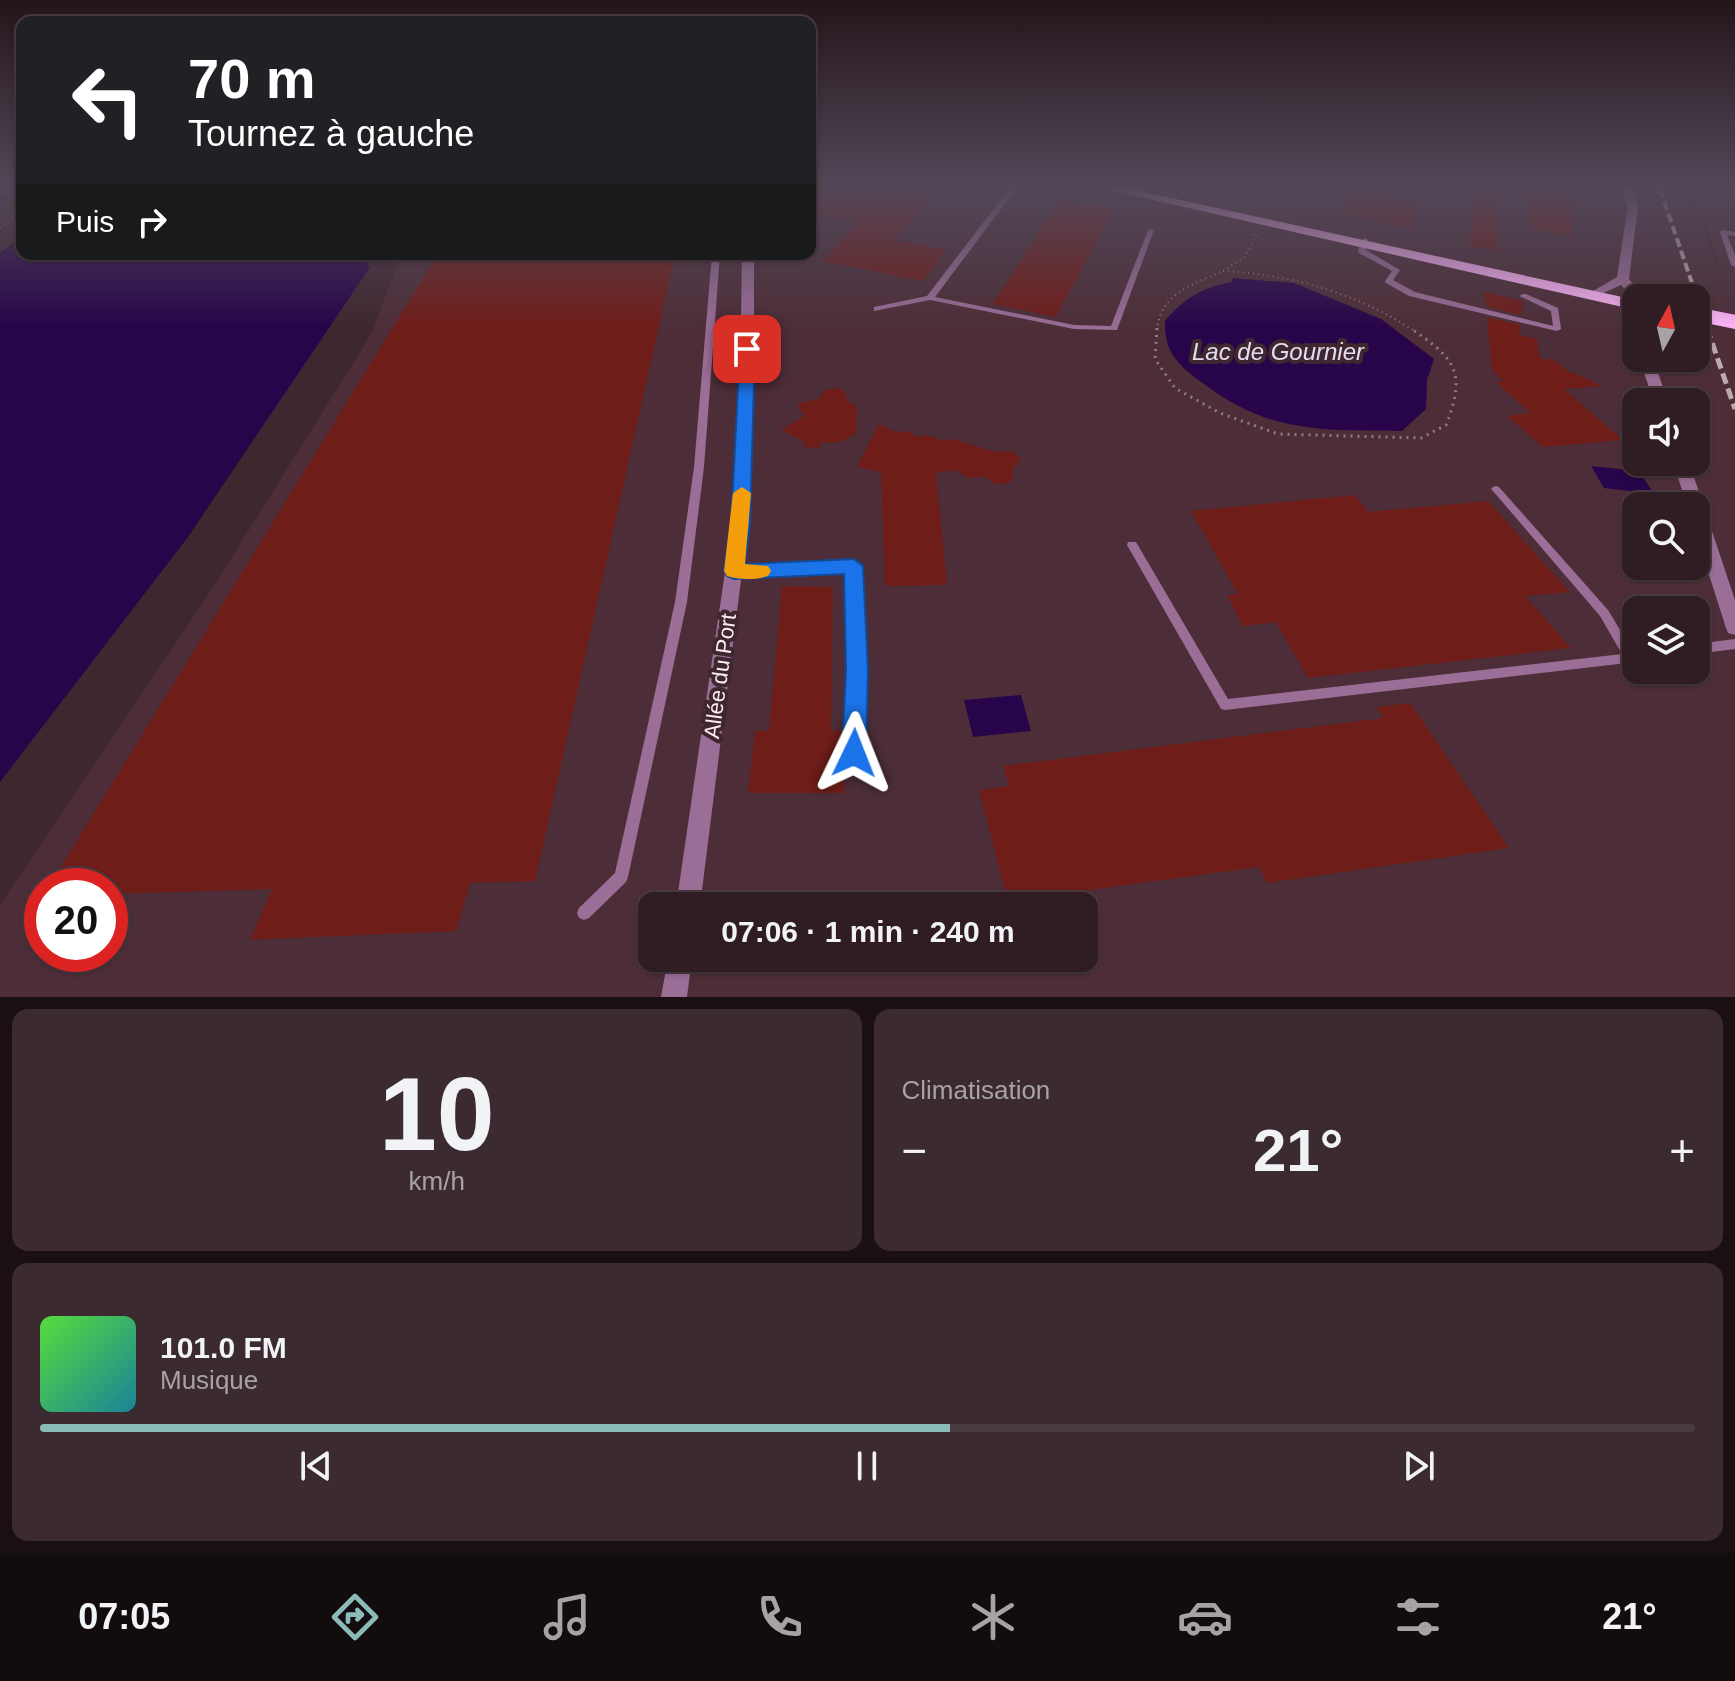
<!DOCTYPE html>
<html lang="fr">
<head>
<meta charset="utf-8">
<style>
  body { margin:0; font-family:Helvetica,sans-serif; background:#3b2a30; color:#f1f3f6; height:100vh; display:flex; flex-direction:column; font-size:30px; white-space:nowrap }
  * { box-sizing:border-box; margin:0 }
  p { font-size:26px; color:#a7a2a6 }
  .icon { flex:none; width:44px; height:44px; fill:none; stroke:currentColor; stroke-width:2; stroke-linecap:round; stroke-linejoin:round }
  .map { position:relative; height:997px; overflow:hidden }
  .sheet { display:flex; flex-direction:column; gap:12px; padding:12px; background:#1a1013; flex:1 }
  .sheet>* { flex:none }
  .hud { position:absolute; left:16px; top:16px; width:800px; height:244px; border-radius:16px; box-shadow:0 2px 6px #0004,0 0 0 2px #4a3b41; background:#202124; color:#fff; overflow:hidden }
  .needle { width:52px; rotate:8deg }
  .controls { position:absolute; left:1622px; top:284px; display:grid; gap:16px }
  .controls a { display:grid; place-items:center; width:88px; height:88px; border-radius:16px; background:#2f1d23; box-shadow:0 2px 6px #0004,0 0 0 2px #4a3b41; font-size:40px }
  .speed { position:absolute; left:24px; top:868px; display:flex; gap:16px; font-size:40px; font-weight:700; text-align:center }
  .speed>* { display:grid; place-content:center; width:104px; height:104px; border-radius:50%; background:#2f1d23; box-shadow:0 2px 6px #0004,0 0 0 2px #4a3b41; line-height:1 }
  .speed .limit { border:12px solid #d22; background:#fff; color:#111 }
  .pin { position:absolute; display:grid; place-items:center; width:68px; height:68px; color:#fff; margin:-34px; border-radius:16px; box-shadow:0 4px 12px #0006 }
  .me { position:absolute; width:88px; margin:-44px; rotate:2deg; stroke-linejoin:round; filter:drop-shadow(0 0 6px #0008) }
  .turn { display:flex; align-items:center; gap:28px; height:168px; padding:0 40px; font-size:36px }
  .turn .icon { width:104px; height:104px; stroke-width:2.5 }
  .turn b { display:block; font-size:56px; line-height:68px }
  .then { display:flex; align-items:center; height:76px; padding:0 40px; background:#0003; gap:16px; font-size:30px }
  .big { font-size:60px; font-weight:700; line-height:1.1 }
  .sheet .widget { flex:1; display:flex; flex-direction:column; justify-content:center; gap:12px; min-width:0; padding:0 28px; border-radius:16px; background:#3b2a30 }
  .sheet .dial { align-items:center; gap:0 }
  .dial b { font-size:104px; line-height:1 }
  .song { display:flex; align-items:center; gap:24px }
  .cover { width:96px; height:96px; border-radius:12px; background:linear-gradient(135deg,hsl(110 70% 55%),hsl(190 70% 35%)) }
  .played { height:8px; border-radius:4px; background:linear-gradient(90deg,#8bbbb9 55%,#4a3b41 55%) }
  .keys { display:flex; justify-content:space-around; direction:ltr }
  .heat { display:flex; justify-content:space-between; align-items:center; font-size:44px; direction:ltr }
  .sheet .tiles { flex:1; display:grid; gap:12px; grid-template-columns:1fr 1fr }
  .widget:last-child { grid-column:span 2 }
  .trip { position:absolute; left:638px; top:892px; width:460px; height:80px; border-radius:16px; background:#2f1d23; box-shadow:0 2px 6px #0004,0 0 0 2px #4a3b41; font-weight:700; line-height:80px; text-align:center }
  .menu { display:flex; height:128px; justify-content:space-around; align-items:center; background:#130c0e; color:#a7a2a6 }
  .menu .icon { width:56px; height:56px }
  .menu .current { color:#8bbbb9 }
  .menu b { font-size:36px; color:#f1f3f6 }
  .map>svg:first-child { display:block }
  .built { fill:#4d2e38; fill-rule:evenodd }
  .water { fill:#28044a }
  .lines { fill:none; stroke-linecap:round; stroke-linejoin:round }
  .stream { stroke:#28044a; stroke-width:4 }
  .building { fill:#6f1d19 }
  .path-far1 { stroke:#907b82; stroke-width:2; stroke-dasharray:1 4; stroke-linecap:butt }
  .path { stroke:#907b82; stroke-width:3; stroke-dasharray:2 5; stroke-linecap:butt }
  .service { fill:#9a6e96; fill-rule:evenodd }
  .minor { fill:#9a6e96; fill-rule:evenodd }
  .primary { fill:#fcb3f6; fill-rule:evenodd }
  .rail-far1 { stroke:#bdaab0; stroke-width:4; stroke-dasharray:9 4; stroke-linecap:butt }
  .rail { stroke:#bdaab0; stroke-width:5; stroke-dasharray:11 5; stroke-linecap:butt }
  .primary-bridge { stroke:#fcb3f6; stroke-width:14 }
  .route { fill:#1a73e8; stroke:#114b97; stroke-width:2 }
  .slow { fill:#f59e0b }
  .labels { text-anchor:middle; dominant-baseline:central; stroke-width:8; stroke-linejoin:round; paint-order:stroke }
  .street-label { font-size:22px; fill:#fdecf1; stroke:#3f272f }
  .water-label { font-size:24px; font-style:italic; fill:#e3ddf2; stroke:#3f272f }
</style>
</head>
<body>
<div class="map">
<svg width="1735" height="997" viewBox="0 0 1735 997">
  <rect width="100%" height="100%" fill="#3f272f"/>
  <path class="built" d="M810 189H1682L1703 227 1724 284 1707 229 1688 189H1735V316L1696 308V298H1636V358H1696V322L1735 329V997H0V905L214 586 369 338 402 254H810ZM1636 402H1696V462H1636ZM1636 506H1696V566H1636ZM1636 610H1696V670H1636ZM42 886H110V954H42ZM652 906H1084V958H652Z"/>
  <path class="water" d="M22 236V254H361L370 267 188 537 0 782V253Z
    M1233 278 1294 283 1381 319 1434 359 1427 380 1426 409 1402 431C1323 430 1270 434 1204 384 1179 366 1164 353 1165 321 1184 298 1202 288 1231 282Z
    M1591 466 1639 471 1654 494 1604 488Z
    M1021 695 1031 731 973 737 964 700Z"/>
  <g class="lines">
    <path class="stream" d="M0 202 16 189"/>
  </g>
  <path class="building" d="M810 189H941L894 240 947 250 923 281 823 261 858 222 810 212Z
    M1350 189 1419 203 1411 229 1339 212Z
    M1474 189 1499 192 1497 251 1469 245Z
    M1531 190 1572 198V236L1530 228 1524 196 1531 197Z
    M1059 200 1114 208 1056 317 993 304Z
    M438 254H675L535 881 470 883 456 931 250 940 272 889 110 894V886H49Z
    M1484 292 1523 301 1521 315 1486 306Z
    M1487 317 1520 325 1519 335 1537 339 1540 359H1552L1568 371 1603 386 1564 389 1623 440 1543 447 1507 416 1530 413 1496 382 1504 381 1492 370Z
    M838 388 845 392 848 402 857 407 856 433 841 442 821 443 818 449 803 446 805 442 781 430 804 416 797 404 820 398 825 390Z
    M879 424 893 431 910 432 916 437 928 435 942 441 954 439 995 452 1010 451 1021 458 1012 470V481L1004 484 993 483 986 477 967 478 957 470 936 473 947 585 885 586 881 472 857 467Z
    M1355 495 1368 512 1488 501 1570 592 1525 596 1571 648 1308 678 1276 622 1243 626 1227 595 1238 594 1191 511Z
    M782 586 833 587 831 731 844 730V793H748L755 731H769Z
    M1410 703 1509 848 1267 883 1259 867 1089 890 1094 906H1009L979 790 1009 786 1003 766 1384 718 1377 707Z"/>
  <g class="lines">
    <path class="path-far1" d="M0 228 22 210
      M1223 271C1290 274 1356 293 1413 330
      M1223 271 1245 257 1257 234
      M1157 330C1160 293 1194 284 1223 271"/>
    <path class="path" d="M1157 328 1155 359 1175 388 1220 413 1278 434 1421 438 1446 425C1467 372 1455 358 1410 328"/>
    <path class="service" d="M1009 189H1016L935 297 1074 325 1111 326 1148 230 1153 229 1154 230 1117 330 1074 329 930 300 874 311V307L927 296Z
      M1723 230 1735 232V236L1727 235 1735 255V267L1731 265 1720 232Z
      M1365 238 1368 240 1366 250 1400 270 1393 280 1415 292 1553 326 1551 311 1519 296 1523 294H1526L1558 308 1561 329 1557 331 1409 296 1386 283 1385 281 1392 271 1359 253 1358 251 1362 240Z
      M712 254H720L704 467 687 602 628 877 626 882 589 918 584 920 579 918 577 913 579 908 615 873 675 602 694 467Z
      M1496 486 1499 487 1608 610 1634 653 1636 652V662L1225 710 1221 709 1127 545 1128 542H1136L1228 699 1622 654 1600 616 1493 491 1491 489 1493 487Z
      M854 562 858 563 859 566 863 671 860 753 859 757 854 759 849 757 848 753 851 671 849 570 734 575 730 574 729 571 730 568 734 567Z
      M1735 639V649L1696 654V644Z"/>
    <path class="minor" d="M1622 189H1632L1638 206 1629 279 1645 298H1636V333L1630 329 1625 298 1630 295 1621 285 1599 295 1593 291 1617 277 1628 206Z
      M742 254H754V381L748 524 700 906H676L732 524 740 381Z
      M1639 358H1653L1668 402H1654Z
      M1673 462H1689L1735 600V635L1728 633 1726 628 1696 534V506H1687Z
      M668 958H692L687 997H661Z"/>
    <path class="primary" d="M1106 189H1131L1636 300V310Z"/>
    <path class="rail-far1" d="M1660 189 1708 330"/>
    <path class="rail" d="M1707 328 1735 409"/>
    <path class="primary-bridge" d="M1696 314 1735 322"/>
  </g>
  <linearGradient id="sky" x2="0" y2="1"><stop stop-color="#23151a"/><stop offset="0.57" stop-color="#524758"/><stop offset="1" stop-color="#524758" stop-opacity="0"/></linearGradient>
  <rect width="1735" height="329" fill="url(#sky)"/>
  <path class="route" d="M747 344 755 349 750 524 745 564 854 559 863 566 868 671 866 753 862 760 854 763 845 760 842 753 846 671 844 574 734 579 727 576 724 571 731 524 740 349Z"/>
  <path class="slow" d="M742 487 751 493 745 564 768 566 771 571 768 576C756 580 739 580 727 576L724 571 733 493Z"/>
  <g class="labels">
    <g class="street-label">
      <text transform="translate(720 676) rotate(-82)">Allée du Port</text>
    </g>
    <g class="water-label">
      <text x="1278" y="351">Lac de Gournier</text>
    </g>
  </g>
</svg>
<div class="controls">
<a><svg class="needle" viewBox="-14 -14 28 28"><path d="M0-13l5 13h-10z" fill="#e53935"/><path d="M0 13l5-13h-10z" fill="#a7a2a6"/></svg></a>
<a><svg class="icon" aria-label="sound" viewBox="0 0 24 24"><path d="M4 9h4l5-4v14l-5-4H4zM17 9q2 3 0 6"/></svg></a>
<a><svg class="icon" aria-label="search" viewBox="0 0 24 24"><circle cx="10" cy="10" r="6"/><path d="M15 15l6 6"/></svg></a>
<a><svg class="icon" aria-label="layers" viewBox="0 0 24 24"><path d="M12 4l9 5-9 5-9-5zM3 14l9 5 9-5"/></svg></a>
</div>
<div class="speed"><div class="limit">20</div></div>
<div class="pin" style="left:747px;top:349px;background:#d93025"><svg class="icon" aria-label="arrive" viewBox="0 0 24 24"><path d="M6 21V4h12l-3 4 3 4H6"/></svg></div>
<svg class="me" style="left:854px;top:753px" viewBox="-20 -20 40 40"><path d="M0-17L14 15 0 8-14 15z" fill="#1a73e8" stroke="#fff" stroke-width="4"/></svg>
<div class="trip">07:06 · 1 min · 240 m</div>
<div class="hud">
<div class="turn"><svg class="icon" aria-label="left" viewBox="0 0 24 24"><path d="M17 20v-9H6M10 6l-5 5 5 5"/></svg><div><b>70 m</b>Tournez à gauche</div></div>
<div class="then">Puis<svg class="icon" aria-label="right" viewBox="0 0 24 24"><path d="M7 20v-9h11M14 6l5 5-5 5"/></svg></div>
</div>
</div>
<section class="sheet">
<div class="tiles">
<div class="widget dial"><b>10</b><p>km/h</p></div>
<div class="widget"><p>Climatisation</p>
<div class="heat"><a>−</a><b class="big">21°</b><a>+</a></div>
</div>
<div class="widget">
<div class="song"><i class="cover"></i><div><b>101.0 FM</b><p>Musique</p></div></div>
<div class="played"></div>
<div class="keys"><svg class="icon" aria-label="previous" viewBox="0 0 24 24"><path d="M18 5L8 12l10 7zM5 5v14"/></svg><svg class="icon" aria-label="pause" viewBox="0 0 24 24"><path d="M8 5v14M16 5v14"/></svg><svg class="icon" aria-label="next" viewBox="0 0 24 24"><path d="M6 5l10 7-10 7zM19 5v14"/></svg></div>
</div>
</div>
</section>
<nav class="menu">
<b>07:05</b>
<svg class="icon current" aria-label="directions" viewBox="0 0 24 24"><path d="M12 3l9 9-9 9-9-9zM9 14v-3h6M13 9l2 2-2 2"/></svg>
<svg class="icon" aria-label="music" viewBox="0 0 24 24"><path d="M9 18V5l10-2v13"/><circle cx="6" cy="18" r="3"/><circle cx="16" cy="16" r="3"/></svg>
<svg class="icon" aria-label="phone" viewBox="0 0 24 24"><path d="M5 4h4l2 5-3 2q2 4 5 5l2-3 5 2v4C11 20 4 13 5 4z"/></svg>
<svg class="icon" aria-label="climate" viewBox="0 0 24 24"><path d="M12 3v18M4 7l16 10M4 17L20 7"/></svg>
<svg class="icon" aria-label="car" viewBox="0 0 24 24"><path d="M5 17H2v-5l4-1 3-4h7l3 4 3 1v5h-3M9 17h6M6 11h13"/><circle cx="7" cy="17" r="2"/><circle cx="17" cy="17" r="2"/></svg>
<svg class="icon" aria-label="filters" viewBox="0 0 24 24"><path d="M4 7h16M4 17h16"/><circle cx="9" cy="7" r="2"/><circle cx="15" cy="17" r="2"/></svg>
<b>21°</b>
</nav>
</body>
</html>
